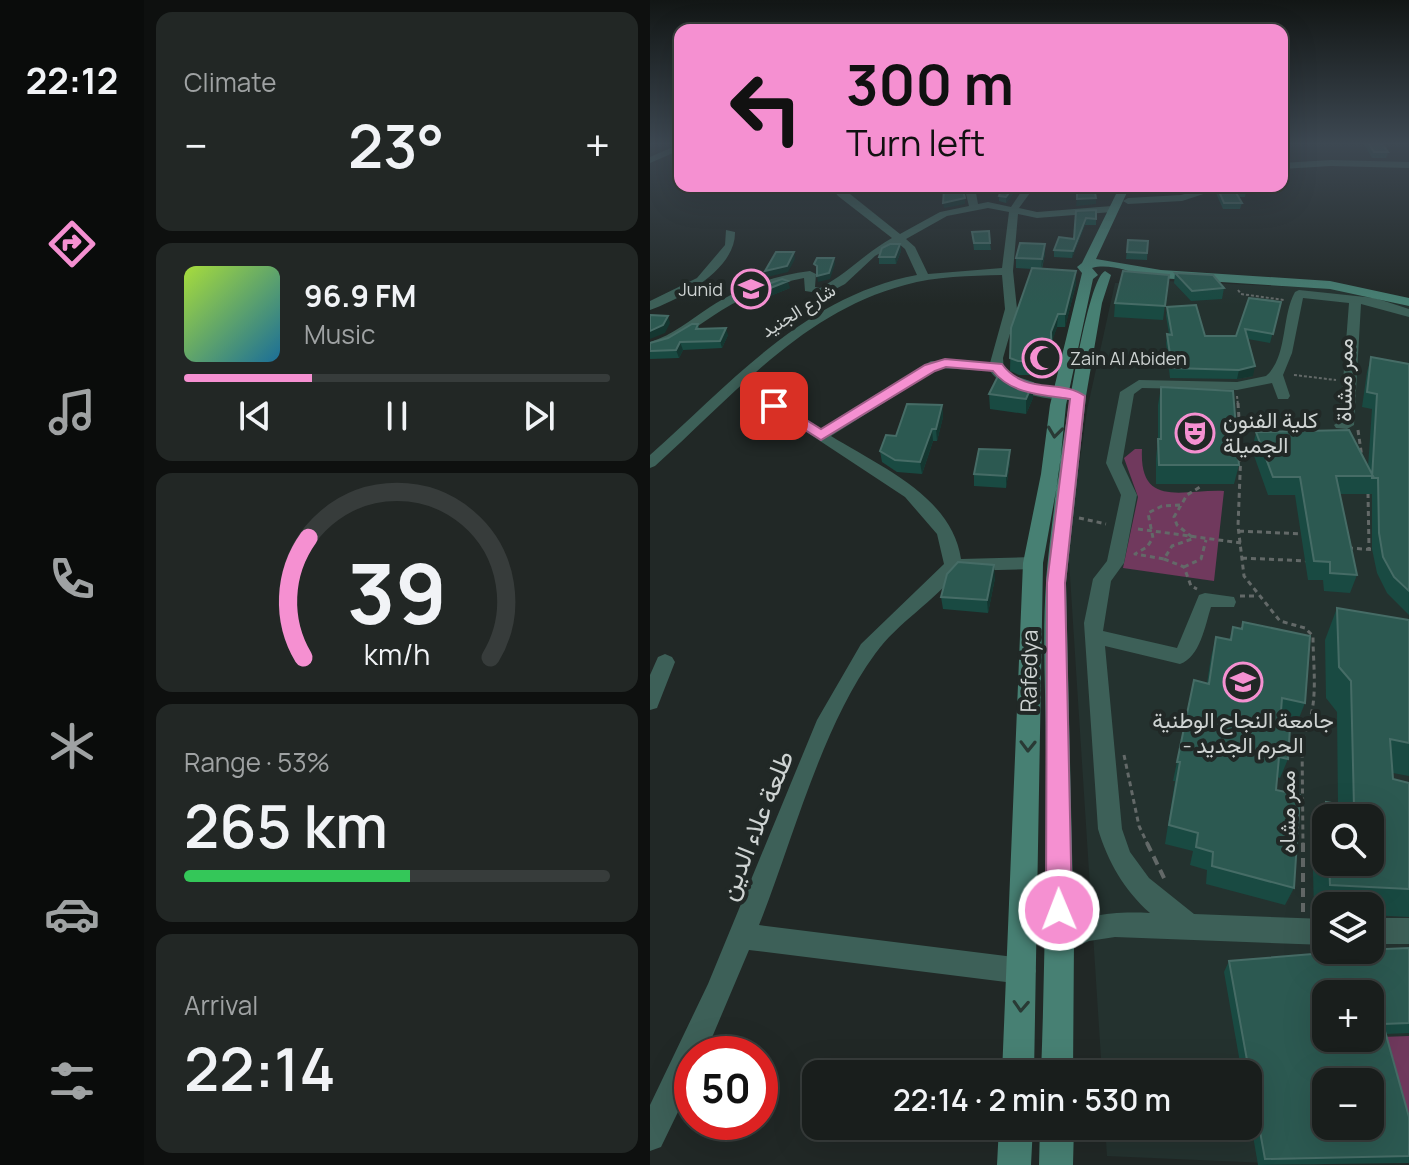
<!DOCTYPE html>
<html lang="en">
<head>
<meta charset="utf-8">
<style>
  body { margin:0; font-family:Manrope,Vazirmatn,sans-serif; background:#222725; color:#f1f3f6; height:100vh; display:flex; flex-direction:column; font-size:30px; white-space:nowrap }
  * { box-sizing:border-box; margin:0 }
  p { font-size:26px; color:#9fa2a3 }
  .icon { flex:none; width:44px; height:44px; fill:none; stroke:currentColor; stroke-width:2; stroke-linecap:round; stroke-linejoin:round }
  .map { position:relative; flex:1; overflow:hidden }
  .drawer { display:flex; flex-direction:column; gap:12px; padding:12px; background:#0e100f; width:506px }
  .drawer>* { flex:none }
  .banner { position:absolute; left:24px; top:24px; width:614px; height:168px; border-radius:16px; box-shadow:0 8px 32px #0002,0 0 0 2px #373c3b; background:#f590d1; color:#111; overflow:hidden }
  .controls { position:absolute; left:662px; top:804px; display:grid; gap:16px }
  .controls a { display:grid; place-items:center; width:72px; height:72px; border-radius:16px; background:#191e1c; box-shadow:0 8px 32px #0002,0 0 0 2px #373c3b; font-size:40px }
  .speed { position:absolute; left:24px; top:1036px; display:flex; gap:16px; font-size:40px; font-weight:700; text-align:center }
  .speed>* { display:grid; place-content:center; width:104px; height:104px; border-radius:50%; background:#191e1c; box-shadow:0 8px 32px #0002,0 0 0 2px #373c3b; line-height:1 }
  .speed .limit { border:12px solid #d22; background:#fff; color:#111 }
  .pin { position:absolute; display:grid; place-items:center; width:68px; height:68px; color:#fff; margin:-34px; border-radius:16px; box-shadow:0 4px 12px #0006 }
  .me { position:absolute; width:88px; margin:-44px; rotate:359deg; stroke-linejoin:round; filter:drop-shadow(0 0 6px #0008) }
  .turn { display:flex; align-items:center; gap:28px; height:168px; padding:0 40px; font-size:36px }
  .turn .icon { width:104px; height:104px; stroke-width:2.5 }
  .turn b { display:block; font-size:56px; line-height:68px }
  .big { font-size:60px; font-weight:600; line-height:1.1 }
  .drawer .widget { flex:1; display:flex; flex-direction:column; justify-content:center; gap:12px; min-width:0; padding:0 28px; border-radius:16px; background:#222725 }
  .drawer .dial { align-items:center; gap:0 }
  .dial svg { height:208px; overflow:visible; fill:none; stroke:#373c3b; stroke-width:7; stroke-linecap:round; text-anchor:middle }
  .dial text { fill:#f1f3f6; stroke:none }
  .song { display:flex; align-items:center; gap:24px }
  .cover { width:96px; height:96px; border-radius:12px; background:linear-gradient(135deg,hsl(80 70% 55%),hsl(200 70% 35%)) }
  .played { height:8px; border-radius:4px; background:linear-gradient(90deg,#f590d1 30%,#373c3b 30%) }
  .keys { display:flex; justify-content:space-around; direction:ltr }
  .heat { display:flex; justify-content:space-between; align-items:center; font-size:44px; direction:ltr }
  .charge { height:12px; border-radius:6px; background:linear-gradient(90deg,#34c759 53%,#373c3b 0) }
  .trip { position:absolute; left:152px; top:1060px; width:460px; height:80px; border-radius:16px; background:#191e1c; box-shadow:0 8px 32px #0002,0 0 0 2px #373c3b; font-weight:600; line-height:80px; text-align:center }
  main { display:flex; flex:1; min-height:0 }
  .menu { display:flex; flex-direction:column; width:144px; justify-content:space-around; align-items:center; background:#0a0c0b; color:#9fa2a3 }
  .menu .icon { width:56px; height:56px }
  .menu .on { color:#f590d1 }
  .menu b { font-size:36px; color:#f1f3f6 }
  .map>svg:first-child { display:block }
  .built { fill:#24322f; fill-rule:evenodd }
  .green { fill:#70395d }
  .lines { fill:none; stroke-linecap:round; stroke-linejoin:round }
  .path-far2 { stroke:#636968; stroke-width:2; stroke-dasharray:3 2; stroke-linecap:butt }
  .path-far1 { stroke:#636968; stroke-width:3; stroke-dasharray:5 4; stroke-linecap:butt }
  .path { stroke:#636968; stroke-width:4; stroke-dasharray:9 6; stroke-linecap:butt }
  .street { fill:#3d6058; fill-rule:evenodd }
  .secondary { fill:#478073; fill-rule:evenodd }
  .wall { fill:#194a42; fill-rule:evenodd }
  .shaded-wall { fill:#143630 }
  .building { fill:#2c5951; stroke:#466c66; stroke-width:2; fill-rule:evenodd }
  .oneway { stroke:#293a35 }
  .route { fill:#f590d1; stroke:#9f5e88; stroke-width:2 }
  .labels { text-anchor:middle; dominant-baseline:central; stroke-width:8; stroke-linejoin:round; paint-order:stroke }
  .far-poi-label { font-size:18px; fill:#ced3d2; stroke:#212826; text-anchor:end }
  .far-street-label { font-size:18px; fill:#ced3d2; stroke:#212826 }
  .street-label { font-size:22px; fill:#ced3d2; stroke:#212826 }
  .poi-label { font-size:22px; fill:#ced3d2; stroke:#212826; text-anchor:start }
  .near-street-label { font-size:26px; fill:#ced3d2; stroke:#212826 }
</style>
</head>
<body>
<main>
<nav class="menu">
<b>22:12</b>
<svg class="icon on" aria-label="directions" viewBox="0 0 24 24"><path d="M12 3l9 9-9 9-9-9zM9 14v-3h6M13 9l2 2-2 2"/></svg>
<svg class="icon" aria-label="music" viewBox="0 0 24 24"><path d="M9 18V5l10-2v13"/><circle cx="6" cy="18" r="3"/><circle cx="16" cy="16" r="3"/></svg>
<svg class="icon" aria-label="phone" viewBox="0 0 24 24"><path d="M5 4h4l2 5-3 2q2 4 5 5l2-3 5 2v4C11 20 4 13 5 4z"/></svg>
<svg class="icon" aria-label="climate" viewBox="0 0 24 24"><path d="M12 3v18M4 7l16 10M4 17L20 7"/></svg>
<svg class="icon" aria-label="car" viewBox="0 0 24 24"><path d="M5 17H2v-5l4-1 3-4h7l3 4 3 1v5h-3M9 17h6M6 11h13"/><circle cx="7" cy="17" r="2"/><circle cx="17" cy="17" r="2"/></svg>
<svg class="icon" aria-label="filters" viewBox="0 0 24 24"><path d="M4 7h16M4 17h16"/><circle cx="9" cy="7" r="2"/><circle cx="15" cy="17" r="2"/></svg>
</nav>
<section class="drawer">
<div class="widget"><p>Climate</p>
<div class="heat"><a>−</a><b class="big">23°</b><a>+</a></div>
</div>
<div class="widget">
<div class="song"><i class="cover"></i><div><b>96.9 FM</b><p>Music</p></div></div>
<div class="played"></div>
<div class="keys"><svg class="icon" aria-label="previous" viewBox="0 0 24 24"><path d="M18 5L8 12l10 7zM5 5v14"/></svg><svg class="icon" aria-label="pause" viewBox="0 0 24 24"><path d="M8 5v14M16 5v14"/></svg><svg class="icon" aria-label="next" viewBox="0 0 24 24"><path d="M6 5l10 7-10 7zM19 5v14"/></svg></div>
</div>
<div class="widget dial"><svg viewBox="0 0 100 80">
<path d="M14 69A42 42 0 1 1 86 69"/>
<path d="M14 69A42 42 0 0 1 16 23" stroke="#f590d1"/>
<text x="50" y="56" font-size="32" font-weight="700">39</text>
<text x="50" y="72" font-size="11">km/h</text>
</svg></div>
<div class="widget"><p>Range · 53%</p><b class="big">265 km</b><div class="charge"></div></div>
<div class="widget"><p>Arrival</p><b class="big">22:14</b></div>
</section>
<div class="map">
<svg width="759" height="1165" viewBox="0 0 759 1165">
  <rect width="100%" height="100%" fill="#212826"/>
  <path class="built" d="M517 281 688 289 759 306V1156L664 1165 457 1156 455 1126H598V1074H452L418 545 437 410 465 283ZM676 818H720V862H676ZM676 906H720V950H676ZM676 994H720V1038H676ZM676 1082H720V1126H676Z"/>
  <path class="green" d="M485 449H492C489 509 533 489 574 491L564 581 473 568 488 497 474 458Z
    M759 1036V1116H753L731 1037Z"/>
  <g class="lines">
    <path class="path-far2" d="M588 290 591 294 634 300
      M644 375 686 380
      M587 396 588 405"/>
    <path class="path-far1" d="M588 403 591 450 588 526 594 576 630 621 655 628 663 636C663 671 670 707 652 739L653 845
      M708 430 712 458
      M718 493 719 549
      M530 505 512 506 498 513 503 538 497 547 485 554 514 559 522 546 542 539
      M429 518 456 524
      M488 529 591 543
      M589 531 653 534
      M542 537 527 525 524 517 537 495 550 487
      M698 548 727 550
      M592 558 658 561
      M514 559 534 567 541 586 547 589
      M534 567 551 559 556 540
      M590 596H606
      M474 755 489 826 498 845"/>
    <path class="path" d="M497 843 515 880
      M653 843V913"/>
    <path class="street" d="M30 144V150L0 163V157Z
      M681 160 759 162V168L681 166 632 169V163Z
      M180 186H190L250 234 290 212 319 206 316 194 308 186H319L326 193 328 204 338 202 361 207 375 186H385L369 208 387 212 462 206 467 209 462 212 387 218 368 214 363 271 367 309 353 358 354 371 387 387 433 393V399C406 403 356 394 340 371L289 368 181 436C229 466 302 496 311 559L383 557 392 563 383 569 308 571C284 602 248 622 225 654 171 728 143 840 109 925L373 958 382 962 386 971 382 980 373 984 99 950 55 1054H42V1083L11 1147 0 1151V1105L58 984 167 720 211 644 294 564 287 534 255 497 117 406 119 403H129L171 429 281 361 340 363 355 309 352 275C320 276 286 276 255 285 152 312 82 397 5 466L0 468V455C81 383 155 296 267 275L255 249 248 243 225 256 195 284 176 294 155 291 154 278C125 283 96 295 72 310 48 325 28 342 0 350V342C23 335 40 320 60 307 90 288 125 275 160 271L166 274 165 287 170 288C197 274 215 253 242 238L188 196ZM338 208 359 212 352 268 278 274 265 247 256 239 297 216Z
      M563 186H578L532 201 478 204 473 201 478 198 531 195Z
      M76 230 85 232C86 269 31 299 0 310V301L47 278 75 245Z
      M649 290 725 298 759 309V317L711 304 704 425 697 429 686 428 684 425 690 421 699 303 653 298 642 353 633 375 640 396 638 399H628L622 383 587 390 492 388 484 394 472 463 487 495 474 563 461 581 453 631 527 648 549 595 555 593 584 597 586 602 584 607H561C555 626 550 657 530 664L455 646 472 829 480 852 499 878 544 914 676 919V945L465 937 439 941 410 953 401 949 397 940 401 931C438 915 460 911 500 913 474 890 458 862 448 829L434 623 443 579 457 561 471 495 456 463 470 392 489 380 587 382 616 376C638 357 631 317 645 292Z
      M15 654 22 657 25 662 7 708 0 710V675L8 657Z
      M720 918H759V944H720Z"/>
    <path class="secondary" d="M470 186H480L446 259 511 270 680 281 759 298V306L680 289 493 277C482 271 457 263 442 268L448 275 443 279 416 405 409 474 393 563 384 1074H352L373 563 391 474 400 405 432 273 427 267 432 263Z
      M455 271 461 275 452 303 436 396 416 583 424 940 423 1074H391C395 967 396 860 396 753 396 697 392 639 396 583 398 544 431 282 455 271Z
      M349 1126H383L381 1165H347Z
      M390 1126H424L423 1165H389Z"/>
  </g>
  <path class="wall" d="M715 142H731L738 152 736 158H722L714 144Z
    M353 186H369L356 203 349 201V196Z
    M567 187 596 191 595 197H589L592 203 590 209H573L566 193Z
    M446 210V225H435L422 258 404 257V250L424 239 426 211Z
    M322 232 340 243 341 250H324Z
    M478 240 498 241 497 260 476 259Z
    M250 244 251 251 246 264H229V257Z
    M395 244V254L392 269 426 271V284L415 327H407L401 343 402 375H369L360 371 361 328 382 269 366 268V258Z
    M525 273 574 288 572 299 541 301 524 283Z
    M519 275 513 320 464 317 465 303Z
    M140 288 105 302 98 299 96 292Z
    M631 302 620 343 598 339 603 376 587 379 520 378 516 343 517 334H519L516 316 517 307 555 336H586Z
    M48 324 49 328 78 335 72 348 33 350 29 358 0 359V351L18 338Z
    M721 357 759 364V615L737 593 727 573 722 549V494H716V493V494H690L707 575 700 593 674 591 673 580H658L645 495H618L602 450 606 432 718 467 722 409 712 407 717 372Z
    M383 383V398L376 414 340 409 339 394Z
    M511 387 589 465 584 484H506V458L508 439V405Z
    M292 405 293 417 287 441H283L272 474 247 472 232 462 230 451 246 436Z
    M360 462 356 488 324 486V474Z
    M345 578 338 613 293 609 291 597Z
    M687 608 759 620V776L743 773V779L759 783V917L720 915V906H676V913L664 912 662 831 676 802 688 804 687 712 676 698 675 640ZM676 818 720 862H676Z
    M593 622 655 703 647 723 630 719V724L638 759 630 778 627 777 626 790 644 888 635 905 556 884 557 870 540 865 543 851 515 844 525 781H523L544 680 557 683 561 657 566 637 579 640 583 627 592 629Z
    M759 948V1033L735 1034 759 1117V1163L608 1165 598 1107V1074H592L574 972 579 961Z"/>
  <path class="shaded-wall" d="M364 186H369L356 203V197Z
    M315 198V204L294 208 293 203Z
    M446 198V204L426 206 427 199Z
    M436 218 435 225 422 258 423 251Z
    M250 244 251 251 246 264 245 257Z
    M395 244V254L391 269 392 259Z
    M144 252 145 259 138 272 117 277 115 271Z
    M184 258 185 264 180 279 168 282 167 276Z
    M426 271V284L415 327V314Z
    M138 281 140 288 105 302 103 295Z
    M408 314 407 327 401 345V332Z
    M18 316 20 323 15 333 0 339V331Z
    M76 328 78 335 72 348 70 341Z
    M30 342 33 350 29 358 26 350Z
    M605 366 603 376 587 379 589 370Z
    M383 383V398L376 414V399Z
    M292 405 293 417 287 441 286 429Z
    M282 429 283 441 272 474 270 462Z
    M360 450V462L356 488V476Z
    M344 565 345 578 338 613 337 600Z"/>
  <path class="building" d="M718 142H731L738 152H724Z
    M353 186H364L356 197 349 196Z
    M569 186H593L596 191H585L592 203H574L567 187Z
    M294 190H313L315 198 293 203Z
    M427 193H445L446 198 427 199Z
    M446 210V219L436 218 423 251 404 250 409 237 424 239 426 211Z
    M339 231 340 243H324L322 232Z
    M478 240 498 241 497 253 477 252Z
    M370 243 395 244 392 259 366 258Z
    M240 244H250L245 257H229L232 248Z
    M126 252H144L137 266 115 271Z
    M167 258H184L179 273 167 276V266L164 264Z
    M382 268 426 271 415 314H408L401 332 402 362 368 361 360 358 361 328Z
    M473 271 519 275 515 306 465 303Z
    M525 273 563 275 574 288 542 291Z
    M132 279 138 281 103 295 96 292Z
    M599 298 631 302 623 334 595 329 605 366 589 370 522 368 517 334 522 335 517 307 546 305 555 336H586Z
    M0 315 18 316 13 325 0 331Z
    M42 324H48L46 329 76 328 70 341 30 342 26 350 0 351V343L18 338Z
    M721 357 759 364V591L744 577 733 557 729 533 728 478H722L727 394 717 392Z
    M348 376 368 378 383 383 376 399 339 394Z
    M511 387 583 391 589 465H509L508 439H511Z
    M257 404 292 405 286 429H282L270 462 245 460 230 451 236 435 246 436Z
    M699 430 723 476H686L707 575 680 573V562L664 561 650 477H623L606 432Z
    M329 449 360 450 356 476 324 474Z
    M308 562 344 565 337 600 291 597 297 574Z
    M687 608 759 620V743L740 739 743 779 759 783V889L680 885 679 862H720V818H676V802L704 807 701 681 689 667Z
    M593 622 660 636 655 703 632 698 630 724 640 727 638 759 629 757 626 790 650 795 644 888 562 866 563 852 546 847 548 833 519 825 530 762H527L544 680 559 684 566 637 581 640 583 627 592 629Z
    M759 948V1023L733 1024 759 1117V1156L615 1159 579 961 712 950ZM676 994H720V1038H676ZM676 1082H720V1126H676Z"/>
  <defs><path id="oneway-chevron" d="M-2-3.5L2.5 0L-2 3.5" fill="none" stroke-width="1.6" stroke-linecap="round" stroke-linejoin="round" transform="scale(2)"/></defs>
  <g class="oneway">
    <use href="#oneway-chevron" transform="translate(405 432) rotate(97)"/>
    <use href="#oneway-chevron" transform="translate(378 746) rotate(91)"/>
    <use href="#oneway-chevron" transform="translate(371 1006) rotate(93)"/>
  </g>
  <linearGradient id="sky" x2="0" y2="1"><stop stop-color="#121615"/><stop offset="0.47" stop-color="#3d4852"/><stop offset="1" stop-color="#3d4852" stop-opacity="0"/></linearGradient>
  <rect width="759" height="305" fill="url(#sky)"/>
  <path class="route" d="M295 359 352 364C376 396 409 378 435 396L415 583 422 910 418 918 409 922 400 918 396 910 397 583 420 399C392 395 361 394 343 371L296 367 285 371 171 440 117 406 119 403H129L171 429 275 365Z"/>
  <defs>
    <symbol id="school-ring" viewBox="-11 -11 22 22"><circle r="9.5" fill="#212826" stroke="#f590d1" stroke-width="1.5"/><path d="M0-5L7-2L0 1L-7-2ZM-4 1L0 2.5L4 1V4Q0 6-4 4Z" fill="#f590d1"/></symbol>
    <symbol id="mosque-ring" viewBox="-11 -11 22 22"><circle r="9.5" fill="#212826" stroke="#f590d1" stroke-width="1.5"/><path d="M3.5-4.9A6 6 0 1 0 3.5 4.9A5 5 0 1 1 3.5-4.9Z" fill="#f590d1"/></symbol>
    <symbol id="theatre-ring" viewBox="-11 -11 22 22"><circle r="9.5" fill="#212826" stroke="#f590d1" stroke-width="1.5"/><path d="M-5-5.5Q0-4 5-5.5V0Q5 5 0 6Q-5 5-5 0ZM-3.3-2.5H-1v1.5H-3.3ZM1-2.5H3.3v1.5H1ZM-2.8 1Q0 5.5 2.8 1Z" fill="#f590d1"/></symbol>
    <symbol id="university-ring" viewBox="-11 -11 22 22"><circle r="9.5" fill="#212826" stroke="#f590d1" stroke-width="1.5"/><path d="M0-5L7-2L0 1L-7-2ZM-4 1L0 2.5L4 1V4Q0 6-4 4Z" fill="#f590d1"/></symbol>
  </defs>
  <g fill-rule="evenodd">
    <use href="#school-ring" x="79" y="267" width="44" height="44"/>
    <use href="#mosque-ring" x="370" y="336" width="44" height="44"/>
    <use href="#theatre-ring" x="523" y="411" width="44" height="44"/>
    <use href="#university-ring" x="571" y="660" width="44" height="44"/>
  </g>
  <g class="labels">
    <g class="far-poi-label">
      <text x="73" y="289">Junid</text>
      <text x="420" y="358" text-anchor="start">Zain Al Abiden</text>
    </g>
    <g class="far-street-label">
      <text transform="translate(148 310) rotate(-32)">شارع الجنيد</text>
    </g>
    <g class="street-label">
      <text transform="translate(694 380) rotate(-89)">ممر مشاة</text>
      <text transform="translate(379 671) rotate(-89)">Rafedya</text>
      <text transform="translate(637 812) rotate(-90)">ممر مشاه</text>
    </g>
    <g class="poi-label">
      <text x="573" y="420">كلية الفنون<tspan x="573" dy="25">الجميلة</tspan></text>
      <text x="593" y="720" text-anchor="middle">جامعة النجاح الوطنية<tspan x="593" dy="25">- الحرم الجديد</tspan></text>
    </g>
    <g class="near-street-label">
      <text transform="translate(105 825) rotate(-68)">طلعة علاء الدين</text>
    </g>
  </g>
</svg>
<div class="controls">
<a><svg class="icon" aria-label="search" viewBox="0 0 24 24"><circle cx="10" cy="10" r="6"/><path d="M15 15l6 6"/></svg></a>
<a><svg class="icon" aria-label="layers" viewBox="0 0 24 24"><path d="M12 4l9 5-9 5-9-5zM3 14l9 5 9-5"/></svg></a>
<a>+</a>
<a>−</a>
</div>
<div class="speed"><div class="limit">50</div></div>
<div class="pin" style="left:124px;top:406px;background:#d93025"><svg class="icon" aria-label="arrive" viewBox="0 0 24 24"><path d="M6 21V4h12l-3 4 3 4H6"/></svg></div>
<svg class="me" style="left:409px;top:910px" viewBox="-20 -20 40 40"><circle r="17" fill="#f590d1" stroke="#fff" stroke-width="3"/><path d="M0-11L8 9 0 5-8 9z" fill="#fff"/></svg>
<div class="trip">22:14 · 2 min · 530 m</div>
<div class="banner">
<div class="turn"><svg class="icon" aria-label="left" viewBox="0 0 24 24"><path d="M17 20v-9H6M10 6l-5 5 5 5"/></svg><div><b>300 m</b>Turn left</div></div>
</div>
</div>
</main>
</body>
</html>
